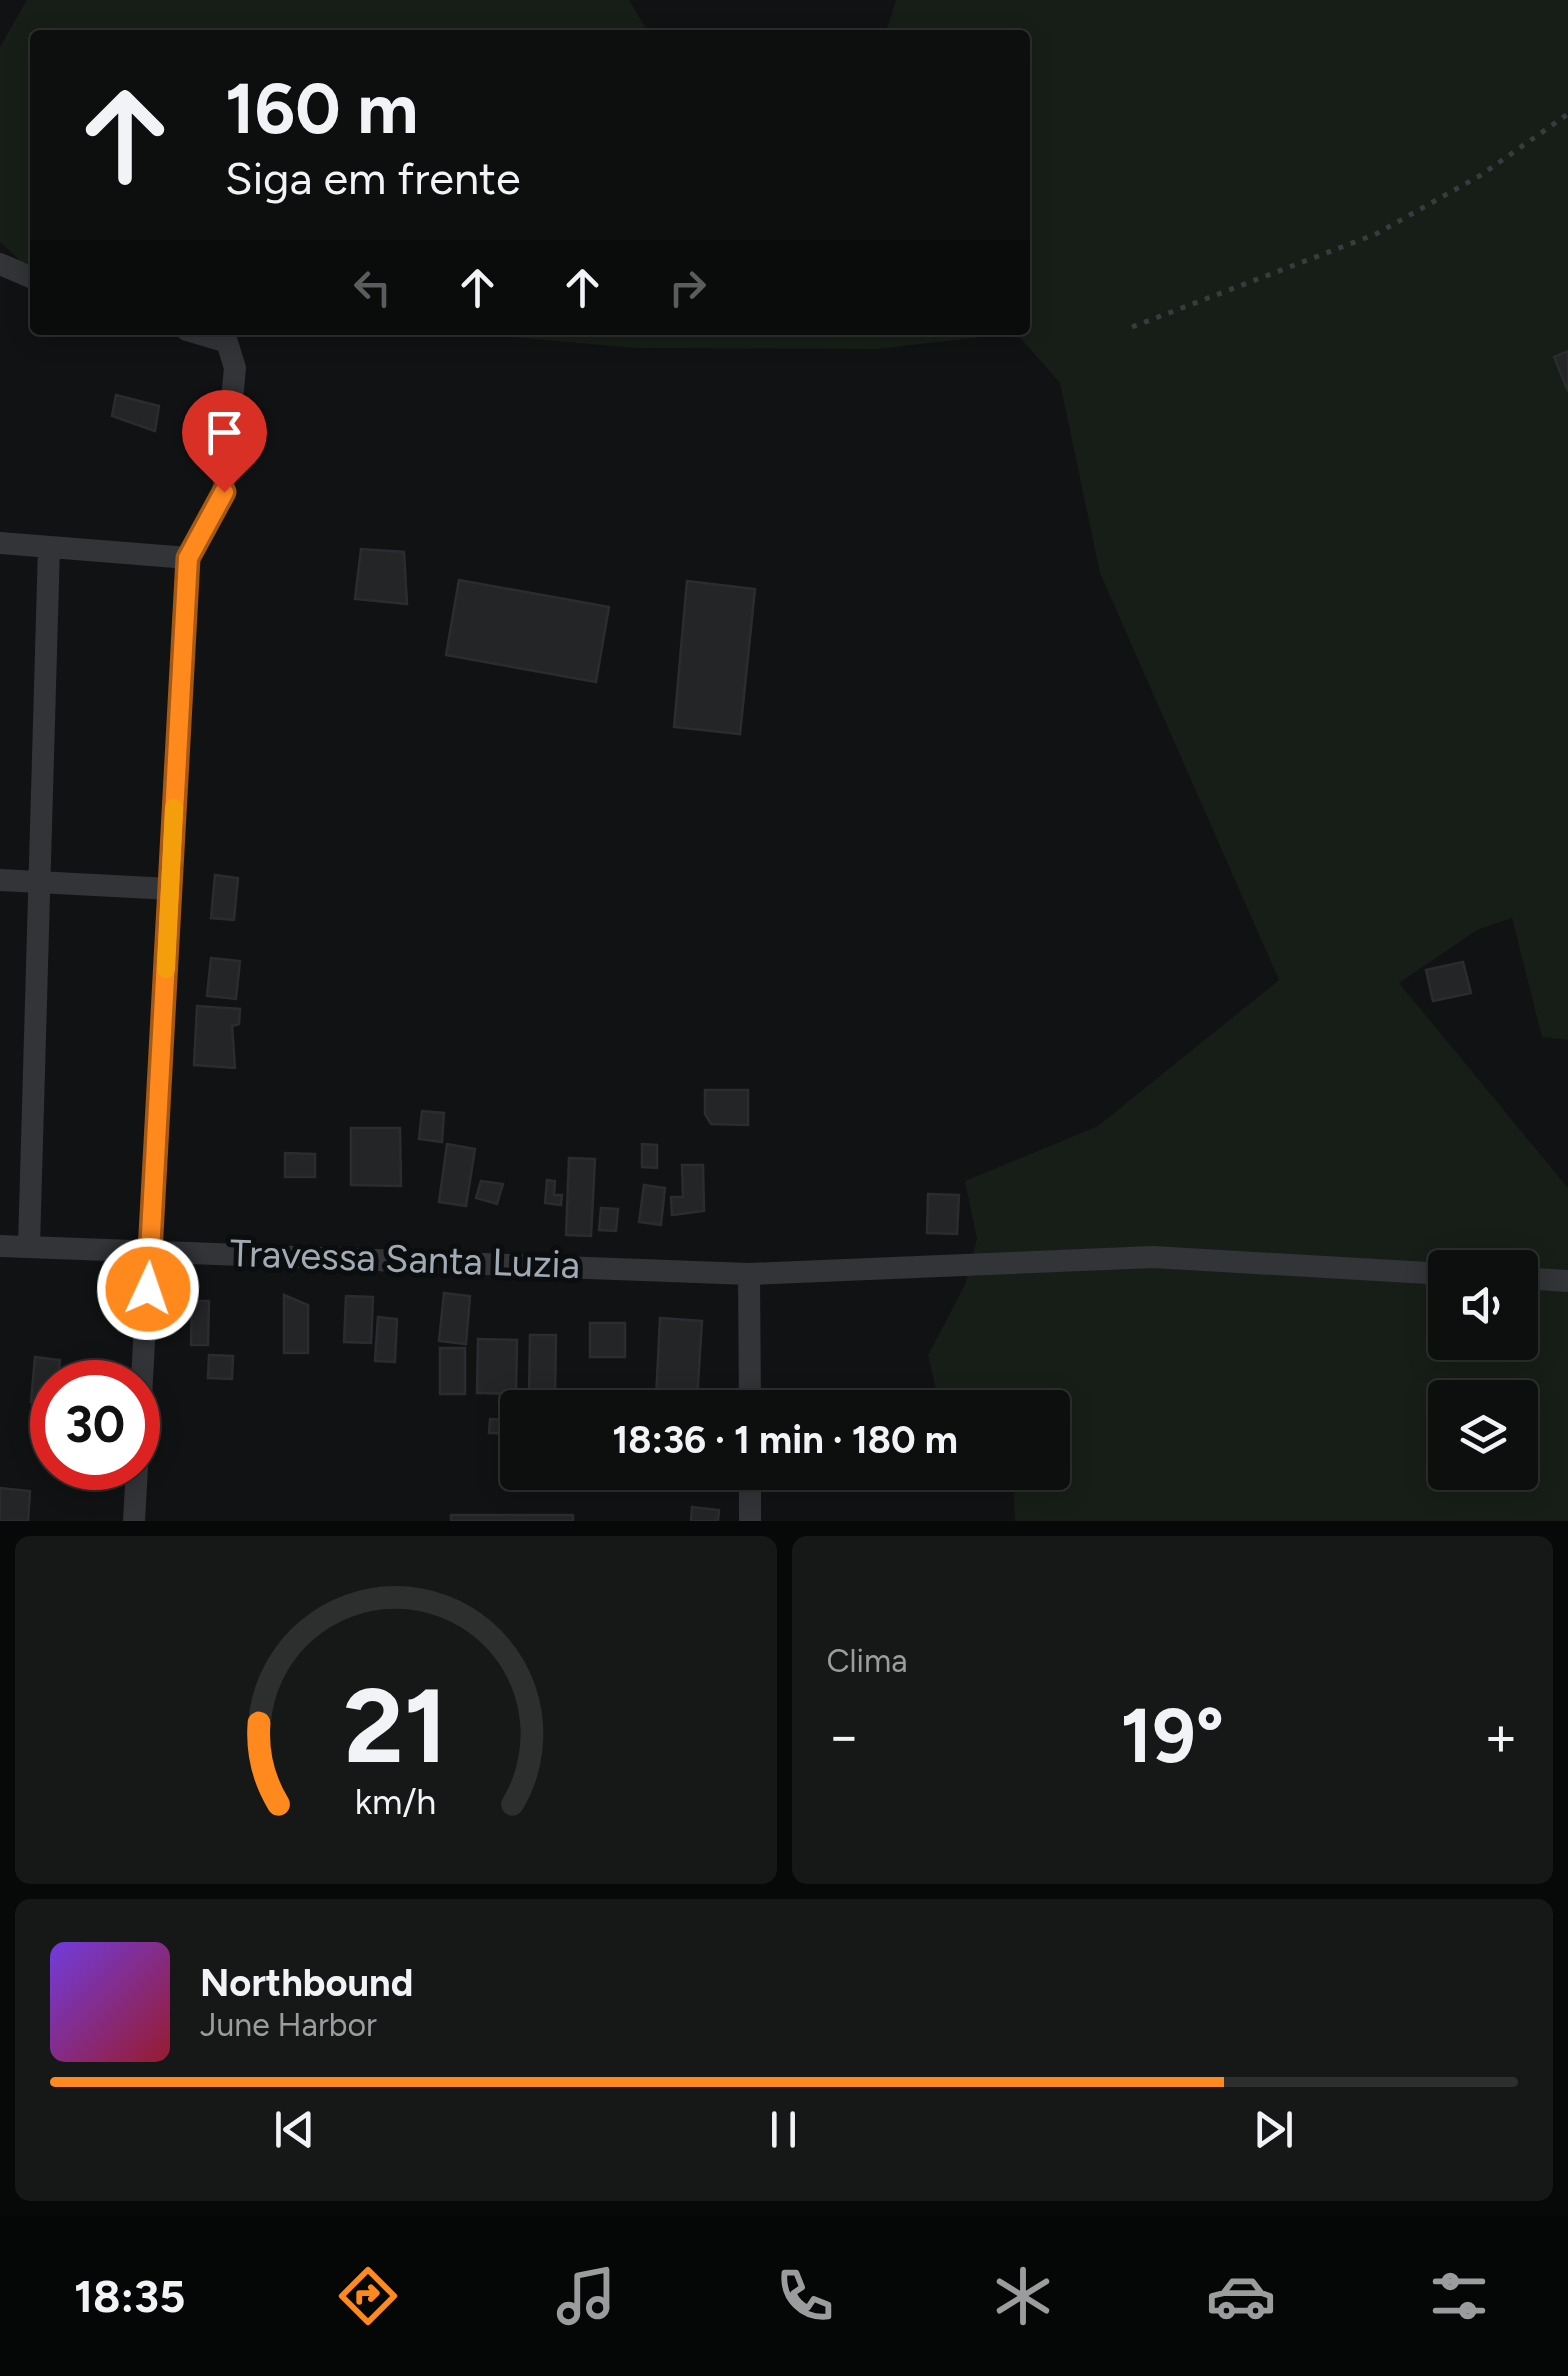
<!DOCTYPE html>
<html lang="pt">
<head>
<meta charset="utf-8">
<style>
  body { margin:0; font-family:Figtree,sans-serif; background:#161717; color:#f1f3f6; height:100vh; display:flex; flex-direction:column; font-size:38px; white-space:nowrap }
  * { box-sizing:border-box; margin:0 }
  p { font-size:32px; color:#9a9c9e }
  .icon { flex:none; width:55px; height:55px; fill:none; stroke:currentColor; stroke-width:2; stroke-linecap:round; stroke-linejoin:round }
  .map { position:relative; height:1521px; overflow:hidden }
  .side { display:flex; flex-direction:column; gap:15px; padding:15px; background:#070808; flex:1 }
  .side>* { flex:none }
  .banner { position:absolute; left:30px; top:30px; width:1000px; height:305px; border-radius:10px; box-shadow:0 5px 25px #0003,0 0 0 2px #2d2e2e; background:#0d0e0e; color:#f1f3f6; overflow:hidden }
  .tools { position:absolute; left:1428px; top:1250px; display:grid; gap:20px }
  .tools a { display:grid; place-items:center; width:110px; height:110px; border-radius:10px; background:#0d0e0e; box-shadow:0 5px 25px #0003,0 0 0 2px #2d2e2e; font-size:50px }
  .speed { position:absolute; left:30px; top:1360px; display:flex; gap:20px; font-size:50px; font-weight:700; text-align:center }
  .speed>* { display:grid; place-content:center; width:130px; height:130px; border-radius:50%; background:#0d0e0e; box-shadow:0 5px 25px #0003,0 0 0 2px #2d2e2e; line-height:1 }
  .speed .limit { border:15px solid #d22; background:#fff; color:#111 }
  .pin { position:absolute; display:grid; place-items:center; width:85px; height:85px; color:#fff; margin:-102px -42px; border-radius:50% 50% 50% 0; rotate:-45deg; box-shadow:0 0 10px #0007 }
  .pin .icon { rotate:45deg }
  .me { position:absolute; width:110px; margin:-55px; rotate:3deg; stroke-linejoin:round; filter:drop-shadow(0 0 8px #0008) }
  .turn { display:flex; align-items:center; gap:35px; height:210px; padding:0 30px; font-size:45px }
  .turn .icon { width:130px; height:130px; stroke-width:2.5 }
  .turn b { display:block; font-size:70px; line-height:85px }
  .lanes { display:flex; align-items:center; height:95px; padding:0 30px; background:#0003; justify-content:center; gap:50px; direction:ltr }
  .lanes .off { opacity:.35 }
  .big { font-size:75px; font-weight:700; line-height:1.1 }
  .side .widget { flex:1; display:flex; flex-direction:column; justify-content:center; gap:15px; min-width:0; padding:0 35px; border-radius:15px; background:#161717 }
  .side .dial { align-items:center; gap:0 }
  .dial svg { height:260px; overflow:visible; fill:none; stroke:#2d2e2e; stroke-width:7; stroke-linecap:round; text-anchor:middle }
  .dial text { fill:#f1f3f6; stroke:none }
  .song { display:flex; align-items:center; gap:30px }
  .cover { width:120px; height:120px; border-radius:15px; background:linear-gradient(135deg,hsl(260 70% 55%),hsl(350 70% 35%)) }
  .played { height:10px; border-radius:5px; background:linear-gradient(90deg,#ff891d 80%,#2d2e2e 80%) }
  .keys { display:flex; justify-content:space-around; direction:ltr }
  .heat { display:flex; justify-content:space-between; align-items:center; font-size:55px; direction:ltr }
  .side .tiles { flex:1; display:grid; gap:15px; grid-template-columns:1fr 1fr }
  .widget:last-child { grid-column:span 2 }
  .trip { position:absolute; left:500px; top:1390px; width:570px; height:100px; border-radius:10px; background:#0d0e0e; box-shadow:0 5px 25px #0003,0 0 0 2px #2d2e2e; font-weight:700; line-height:100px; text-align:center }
  .menu { display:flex; height:160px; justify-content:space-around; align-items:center; background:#050606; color:#9a9c9e }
  .menu .icon { width:70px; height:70px }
  .menu .active { color:#ff891d }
  .menu b { font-size:45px; color:#f1f3f6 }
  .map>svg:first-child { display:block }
  .green { fill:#171e17; fill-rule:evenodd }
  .building { fill:#242527; stroke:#2b2c2f; stroke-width:2.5 }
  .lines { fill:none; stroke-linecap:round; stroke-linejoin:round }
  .path { stroke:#383b3f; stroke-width:5; stroke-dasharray:5 8; stroke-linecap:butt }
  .minor { stroke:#323438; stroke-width:22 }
  .route-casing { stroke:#a65913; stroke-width:25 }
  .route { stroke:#ff891d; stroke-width:18 }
  .slow { stroke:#f59e0b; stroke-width:18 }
  .labels { text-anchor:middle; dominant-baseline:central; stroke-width:10; stroke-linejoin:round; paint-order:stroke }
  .street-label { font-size:38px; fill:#a1abb5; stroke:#0c0d0e }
</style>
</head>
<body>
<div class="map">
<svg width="1568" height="1521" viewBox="0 0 1568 1521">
  <rect width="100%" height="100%" fill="#111213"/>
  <path class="green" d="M27 0H629L650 35H35V265L21 262 0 242V47Z
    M896 0H1568V1040L1542 1037 1512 918 1477 930 1399 983 1568 1188V1521H1015L1013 1479 1000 1473 1052 1472V1408L940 1407 928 1355 965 1285 977 1239 965 1181 1098 1126 1279 980 1100 573 1060 383 1016 333 877 349 635 348 433 330H1025V35H885ZM1445 1268H1520V1342H1445ZM1445 1398H1520V1472H1445Z"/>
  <path class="building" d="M1568 351V391L1554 357Z
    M116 395 159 406 155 431 112 416Z
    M361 549 404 552 407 604 355 599Z
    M459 580 609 607 596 682 446 655Z
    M687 581 755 589 740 734 674 727Z
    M215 875 238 878 234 920 211 918Z
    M211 958 240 961 236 999 207 996Z
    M1463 962 1471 993 1433 1001 1426 970Z
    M197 1006 240 1009 239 1024 232 1026 235 1068 194 1065Z
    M705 1090H748V1125L711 1124 705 1114Z
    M422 1111 444 1113 442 1142 419 1139Z
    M351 1128H400L401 1186 351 1185Z
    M447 1144 475 1149 466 1206 439 1202Z
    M642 1144 657 1145V1168L642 1167Z
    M285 1153 315 1154V1177H285Z
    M569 1158 595 1159 591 1236 566 1235Z
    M682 1165H703L704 1211 672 1215 671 1197H683Z
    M547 1180 555 1181 554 1195H562L561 1205 545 1203Z
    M481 1181 503 1184 497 1204 476 1198Z
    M644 1185 665 1188 661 1225 639 1222Z
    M928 1194 959 1195 957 1234 927 1233Z
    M601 1208 618 1209 616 1231 599 1230Z
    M444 1293 470 1296 466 1344 439 1341Z
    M284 1295 308 1305V1353H284Z
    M346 1296 373 1297 371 1343 344 1342Z
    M192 1301H209L208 1345H191Z
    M378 1317 397 1319 395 1362 375 1361Z
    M660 1318 702 1321 697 1400 656 1398Z
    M590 1323H625V1357H590Z
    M530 1335H556L555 1397H529Z
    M478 1339 517 1340 516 1394 477 1393Z
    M440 1348H465V1394H440Z
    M209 1355 233 1356 232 1379 208 1378Z
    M35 1357 60 1360 58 1382H52V1404L31 1402Z
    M490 1419 518 1421V1434L489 1433Z
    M0 1488 30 1491 28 1521H0Z
    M692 1507 719 1510 718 1521H691Z
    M451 1515H573V1521H451Z"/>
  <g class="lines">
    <path class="path" d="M1132 327 1376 234 1481 175 1568 114"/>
    <path class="minor" d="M0 264 35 279
      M0 543 188 558
      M0 880 170 889
      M0 1246 749 1274 1153 1257 1445 1274
      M29 1246 49 547
      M749 1274 750 1408
      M1520 1278 1568 1281
      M750 1472V1521
      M134 1521 188 558 223 492 235 368 227 342 187 330"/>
  </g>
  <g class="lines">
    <defs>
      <path id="route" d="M148 1289 188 558 224 492"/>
    </defs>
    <use href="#route" class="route-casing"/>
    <use href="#route" class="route"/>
    <path class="slow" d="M166 969 174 808"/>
  </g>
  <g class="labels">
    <g class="street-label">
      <text transform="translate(405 1259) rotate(2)">Travessa Santa Luzia</text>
    </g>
  </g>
</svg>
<div class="tools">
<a><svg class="icon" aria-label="sound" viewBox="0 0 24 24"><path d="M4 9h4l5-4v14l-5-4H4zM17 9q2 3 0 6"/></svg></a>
<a><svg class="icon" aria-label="layers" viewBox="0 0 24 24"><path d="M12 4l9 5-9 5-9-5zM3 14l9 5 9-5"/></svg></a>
</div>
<div class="speed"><div class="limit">30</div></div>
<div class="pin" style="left:224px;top:492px;background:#d93025"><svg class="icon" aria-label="arrive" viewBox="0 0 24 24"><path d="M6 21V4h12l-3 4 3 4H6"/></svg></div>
<svg class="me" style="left:148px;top:1289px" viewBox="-20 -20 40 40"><circle r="17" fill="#ff891d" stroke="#fff" stroke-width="3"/><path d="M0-11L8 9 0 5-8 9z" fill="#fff"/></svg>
<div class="trip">18:36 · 1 min · 180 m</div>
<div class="banner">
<div class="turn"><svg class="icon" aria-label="ahead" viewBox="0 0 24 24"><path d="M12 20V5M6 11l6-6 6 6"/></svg><div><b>160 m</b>Siga em frente</div></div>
<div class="lanes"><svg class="icon off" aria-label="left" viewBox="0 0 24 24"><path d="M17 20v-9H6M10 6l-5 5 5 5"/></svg><svg class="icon" aria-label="ahead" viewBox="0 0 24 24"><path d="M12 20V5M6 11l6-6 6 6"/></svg><svg class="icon" aria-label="ahead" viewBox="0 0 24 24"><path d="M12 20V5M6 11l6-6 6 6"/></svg><svg class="icon off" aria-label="right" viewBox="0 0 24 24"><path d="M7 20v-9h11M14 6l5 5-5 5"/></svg></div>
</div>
</div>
<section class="side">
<div class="tiles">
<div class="widget dial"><svg viewBox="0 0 100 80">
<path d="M14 69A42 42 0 1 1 86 69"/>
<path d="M14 69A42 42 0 0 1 8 44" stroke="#ff891d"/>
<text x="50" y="56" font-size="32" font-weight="700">21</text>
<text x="50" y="72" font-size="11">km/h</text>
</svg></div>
<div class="widget"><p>Clima</p>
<div class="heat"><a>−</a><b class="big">19°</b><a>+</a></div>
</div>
<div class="widget">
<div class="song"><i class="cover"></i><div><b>Northbound</b><p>June Harbor</p></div></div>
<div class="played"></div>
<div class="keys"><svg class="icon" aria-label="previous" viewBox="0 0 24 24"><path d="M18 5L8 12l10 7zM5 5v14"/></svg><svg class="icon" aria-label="pause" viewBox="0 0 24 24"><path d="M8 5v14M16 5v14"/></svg><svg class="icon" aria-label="next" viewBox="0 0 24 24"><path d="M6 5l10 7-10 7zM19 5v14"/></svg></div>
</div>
</div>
</section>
<nav class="menu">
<b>18:35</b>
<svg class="icon active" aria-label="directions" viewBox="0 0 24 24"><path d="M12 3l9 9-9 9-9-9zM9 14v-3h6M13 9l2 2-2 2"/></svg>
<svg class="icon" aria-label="music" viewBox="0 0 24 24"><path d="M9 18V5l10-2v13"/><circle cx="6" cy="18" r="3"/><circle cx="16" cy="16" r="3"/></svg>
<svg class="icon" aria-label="phone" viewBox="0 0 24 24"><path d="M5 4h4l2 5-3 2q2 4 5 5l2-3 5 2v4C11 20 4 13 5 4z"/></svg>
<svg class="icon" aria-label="climate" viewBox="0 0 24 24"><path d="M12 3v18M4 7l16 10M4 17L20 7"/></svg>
<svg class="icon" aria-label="car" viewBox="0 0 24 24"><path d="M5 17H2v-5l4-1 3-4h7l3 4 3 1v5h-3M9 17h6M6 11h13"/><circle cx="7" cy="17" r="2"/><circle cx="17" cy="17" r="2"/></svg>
<svg class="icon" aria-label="filters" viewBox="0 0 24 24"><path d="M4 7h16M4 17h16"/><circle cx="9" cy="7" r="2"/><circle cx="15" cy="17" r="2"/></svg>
</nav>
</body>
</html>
